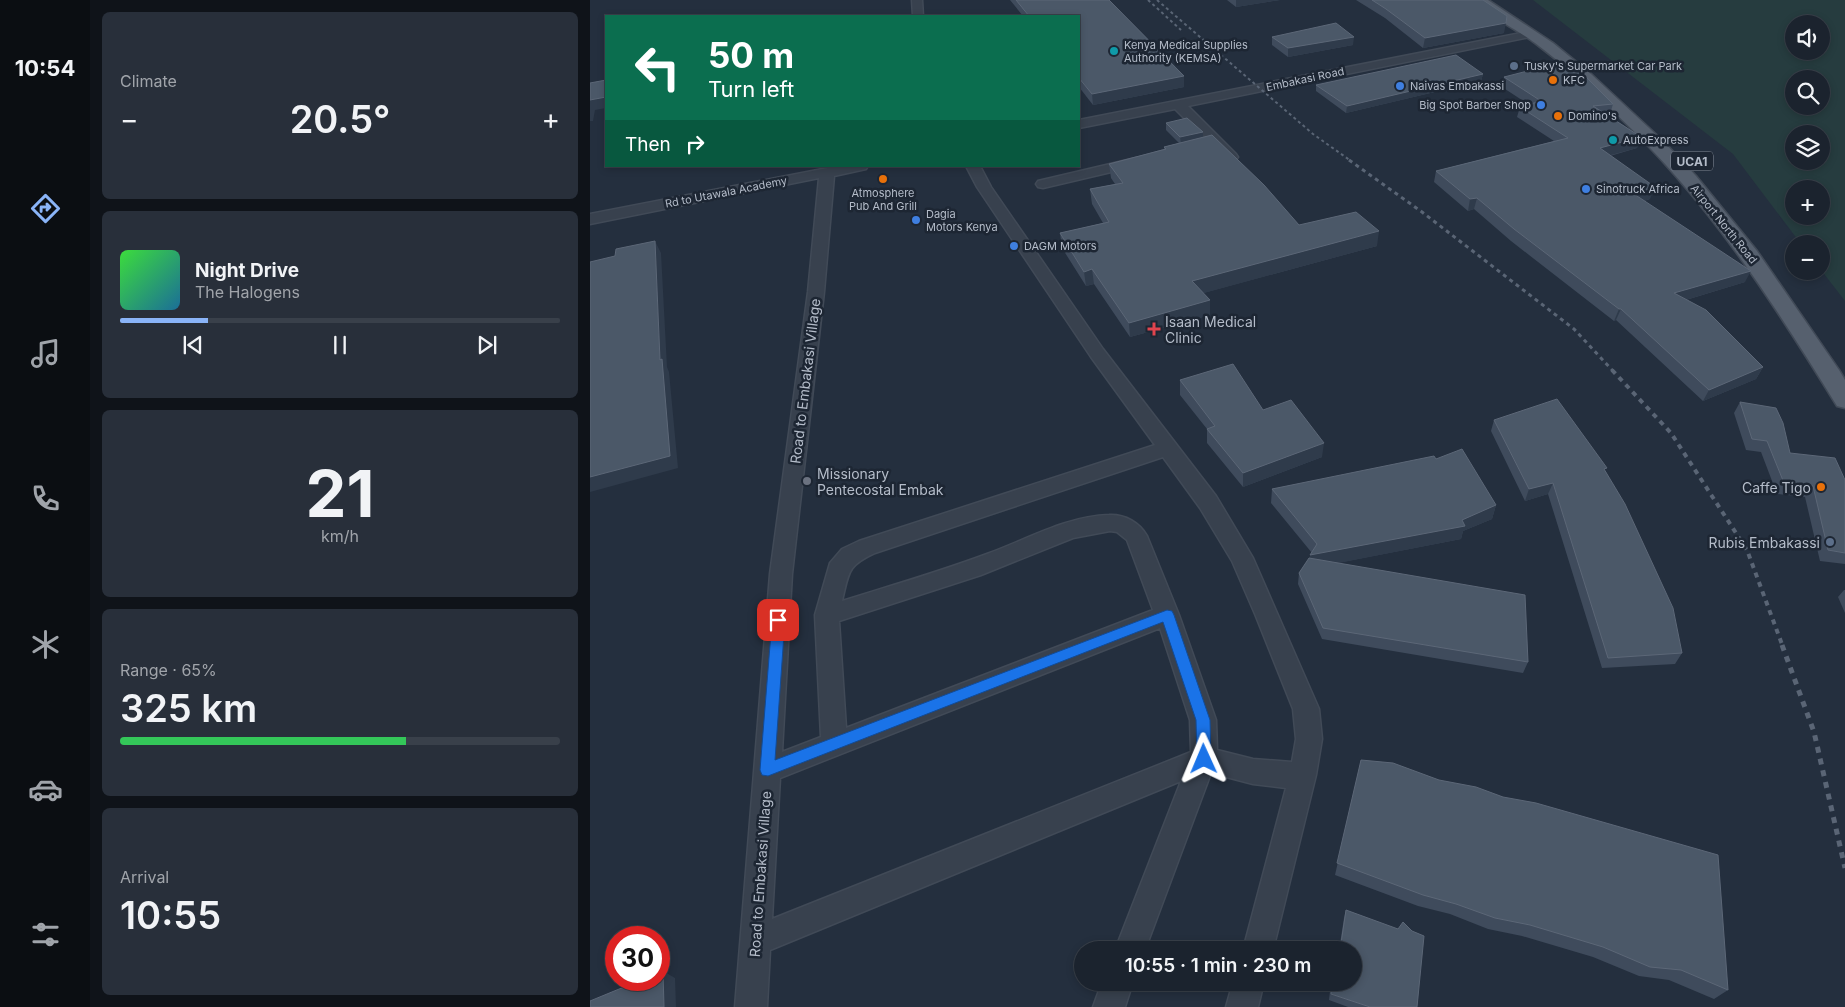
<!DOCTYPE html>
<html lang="en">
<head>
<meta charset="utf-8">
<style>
  body { margin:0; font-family:Inter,sans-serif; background:#282f3a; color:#f1f3f6; height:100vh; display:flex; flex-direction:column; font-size:19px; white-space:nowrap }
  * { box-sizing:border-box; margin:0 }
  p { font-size:16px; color:#a0a4aa }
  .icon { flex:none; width:28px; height:28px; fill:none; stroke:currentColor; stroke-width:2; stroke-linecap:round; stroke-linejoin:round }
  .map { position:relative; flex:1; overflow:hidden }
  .drawer { display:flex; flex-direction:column; gap:12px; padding:12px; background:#0f1319; width:500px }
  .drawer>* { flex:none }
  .top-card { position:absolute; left:15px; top:15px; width:475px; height:152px; border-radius:0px; box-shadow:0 2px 8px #0003,0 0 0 1px #39404a; background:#0b6e4f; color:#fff; overflow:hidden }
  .fabs { position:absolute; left:1195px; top:15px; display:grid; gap:10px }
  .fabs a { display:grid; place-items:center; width:45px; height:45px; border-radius:50%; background:#1b232e; box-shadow:0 2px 8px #0003,0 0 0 1px #39404a; font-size:25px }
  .speed { position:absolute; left:15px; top:926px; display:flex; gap:10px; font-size:25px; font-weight:700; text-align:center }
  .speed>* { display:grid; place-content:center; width:65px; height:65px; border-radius:50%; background:#1b232e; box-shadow:0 2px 8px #0003,0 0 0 1px #39404a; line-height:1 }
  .speed .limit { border:8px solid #d22; background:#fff; color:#111 }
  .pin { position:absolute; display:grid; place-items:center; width:42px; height:42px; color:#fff; margin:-21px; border-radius:10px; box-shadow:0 2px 8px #0006 }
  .me { position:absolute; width:55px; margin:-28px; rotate:359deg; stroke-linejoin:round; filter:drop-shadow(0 0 4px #0008) }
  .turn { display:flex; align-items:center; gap:18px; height:105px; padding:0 20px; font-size:22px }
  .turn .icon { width:65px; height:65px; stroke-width:2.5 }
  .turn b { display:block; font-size:35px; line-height:42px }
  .then { display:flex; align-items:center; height:48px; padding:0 20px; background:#0003; gap:10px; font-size:19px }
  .big { font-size:38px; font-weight:600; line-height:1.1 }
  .drawer .widget { flex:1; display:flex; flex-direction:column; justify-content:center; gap:8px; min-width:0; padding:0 18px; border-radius:8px; background:#282f3a }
  .drawer .dial { align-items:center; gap:0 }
  .dial b { font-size:65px; line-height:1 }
  .song { display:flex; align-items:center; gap:15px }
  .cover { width:60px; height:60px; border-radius:8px; background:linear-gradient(135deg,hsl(120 70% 55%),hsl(200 70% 35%)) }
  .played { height:5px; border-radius:2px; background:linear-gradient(90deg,#8ab4f8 20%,#39404a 20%) }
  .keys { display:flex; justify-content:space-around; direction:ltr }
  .heat { display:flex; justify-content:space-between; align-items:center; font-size:28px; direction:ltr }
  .charge { height:8px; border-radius:4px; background:linear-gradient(90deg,#34c759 65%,#39404a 0) }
  .trip { position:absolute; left:484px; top:941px; width:288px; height:50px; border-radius:25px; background:#1b232e; box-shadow:0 2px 8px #0003,0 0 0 1px #39404a; font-weight:600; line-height:50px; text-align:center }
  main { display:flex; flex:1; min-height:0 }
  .tabs { display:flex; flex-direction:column; width:90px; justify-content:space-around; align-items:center; background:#0b0e12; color:#a0a4aa }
  .tabs .icon { width:35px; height:35px }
  .tabs .current { color:#8ab4f8 }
  .tabs b { font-size:22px; color:#f1f3f6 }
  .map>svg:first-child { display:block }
  .green { fill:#263c3f; fill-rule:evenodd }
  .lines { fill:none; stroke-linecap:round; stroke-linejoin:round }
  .minor-casing { stroke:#414a57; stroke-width:3 }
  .major-casing { stroke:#414a57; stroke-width:3 }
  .minor { fill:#38414e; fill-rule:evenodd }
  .major { fill:#56606e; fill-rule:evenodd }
  .rail-far3 { stroke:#5a6575; stroke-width:2; stroke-dasharray:3 3; stroke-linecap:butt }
  .rail-far2 { stroke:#5a6575; stroke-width:3; stroke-dasharray:4 4; stroke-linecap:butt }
  .rail-far1 { stroke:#5a6575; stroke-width:4; stroke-dasharray:5 5; stroke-linecap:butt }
  .rail { stroke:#5a6575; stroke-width:5; stroke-dasharray:6 6; stroke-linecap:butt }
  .wall { fill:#3f4b5c }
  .shaded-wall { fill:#2f3b4b }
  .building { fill:#4b5868; stroke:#5c6777 }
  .route { fill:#1a73e8; stroke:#114b97 }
  .culture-dot { fill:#0f9aa8; stroke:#1d2633; stroke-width:2 }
  .service-dot { fill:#5c6f8a; stroke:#1d2633; stroke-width:2 }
  .food-dot { fill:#e8710a; stroke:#1d2633; stroke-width:2 }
  .shop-dot { fill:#3f7fe0; stroke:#1d2633; stroke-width:2 }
  .health-dot { fill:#e0444e; stroke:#1d2633; stroke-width:2 }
  .worship-dot { fill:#6b7280; stroke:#1d2633; stroke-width:2 }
  .labels { text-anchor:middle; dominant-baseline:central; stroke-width:5; stroke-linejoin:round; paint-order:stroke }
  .far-poi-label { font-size:11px; fill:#b4bcc9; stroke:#1d2633; text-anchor:start }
  .far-street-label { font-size:11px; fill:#b4bcc9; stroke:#1d2633 }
  .shield { fill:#1d2633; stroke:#878f9c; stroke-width:1 }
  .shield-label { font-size:12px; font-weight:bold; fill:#b4bcc9 }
  .poi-label { font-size:14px; fill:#b4bcc9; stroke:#1d2633; text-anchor:start }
  .street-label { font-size:14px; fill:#b4bcc9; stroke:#1d2633 }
</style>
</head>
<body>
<main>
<nav class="tabs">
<b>10:54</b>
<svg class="icon current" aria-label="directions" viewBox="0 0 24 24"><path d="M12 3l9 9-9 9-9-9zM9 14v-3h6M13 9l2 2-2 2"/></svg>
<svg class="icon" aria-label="music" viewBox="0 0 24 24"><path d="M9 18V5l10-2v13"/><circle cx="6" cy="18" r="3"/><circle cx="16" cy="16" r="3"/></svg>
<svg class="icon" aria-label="phone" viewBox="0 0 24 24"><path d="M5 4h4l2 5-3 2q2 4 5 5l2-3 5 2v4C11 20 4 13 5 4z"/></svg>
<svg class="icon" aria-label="climate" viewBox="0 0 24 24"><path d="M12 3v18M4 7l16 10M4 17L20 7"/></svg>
<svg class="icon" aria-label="car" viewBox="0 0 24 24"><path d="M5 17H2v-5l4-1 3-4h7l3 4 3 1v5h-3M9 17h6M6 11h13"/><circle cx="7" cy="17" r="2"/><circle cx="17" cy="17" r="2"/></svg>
<svg class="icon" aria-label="filters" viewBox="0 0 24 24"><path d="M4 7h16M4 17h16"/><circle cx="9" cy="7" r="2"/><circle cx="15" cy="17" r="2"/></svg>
</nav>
<section class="drawer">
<div class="widget"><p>Climate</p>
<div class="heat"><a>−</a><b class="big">20.5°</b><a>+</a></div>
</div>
<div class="widget">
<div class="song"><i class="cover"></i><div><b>Night Drive</b><p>The Halogens</p></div></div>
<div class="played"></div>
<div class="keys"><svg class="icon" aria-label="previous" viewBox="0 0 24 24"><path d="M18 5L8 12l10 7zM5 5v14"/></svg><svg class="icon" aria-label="pause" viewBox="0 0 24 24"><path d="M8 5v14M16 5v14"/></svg><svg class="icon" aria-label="next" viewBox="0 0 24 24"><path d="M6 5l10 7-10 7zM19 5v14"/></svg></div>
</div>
<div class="widget dial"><b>21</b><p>km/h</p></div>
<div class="widget"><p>Range · 65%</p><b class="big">325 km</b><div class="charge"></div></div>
<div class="widget"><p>Arrival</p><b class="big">10:55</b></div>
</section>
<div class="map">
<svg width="1255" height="1007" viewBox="0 0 1255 1007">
  <rect width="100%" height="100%" fill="#242f3e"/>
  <path class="green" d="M943 0H1255V301L1231 270V244H1211L1143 154ZM1204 24H1231V51H1204ZM1204 79H1231V106H1204ZM1204 134H1231V161H1204ZM1204 189H1231V216H1204Z"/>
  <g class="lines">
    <defs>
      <path id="minor" d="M322 0H332L333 16H323Z
        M941 31 945 32 947 34 945 36 598 106 646 154 648 157 646 160H636L585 109 489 128V120Z
        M546 158 551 159 553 162 551 165 453 188 448 187 446 184 448 181Z
        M248 166H278L276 169 244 176 234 292 202 574 192 752 231 737 225 615 240 563 252 549 269 541 565 445 501 357 387 187 376 166H390L401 187 513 349 626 496 663 558 729 709 732 739 726 775 683 950H653L696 788 663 784 621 773 555 950H525L591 781 180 950 177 1007H145L180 574 218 292 229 178 0 224V214ZM573 457 610 508 642 561 665 614 703 709 706 739 702 762 663 759 627 750 626 720 589 615 557 536C550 523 535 514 519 515 477 516 436 540 397 554 349 572 300 586 252 601 259 572 257 566 285 553ZM520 531 527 532 537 540 563 610 256 728 249 621 391 575 483 538ZM570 628 600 720 601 752 182 919 190 778Z
        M512 982H543L535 1007H503Z
        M643 982H674L668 1007H636Z"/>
      <path id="major" d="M882 0H898L963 43 1001 74 1073 141 1106 176 1167 251 1249 370 1255 380V408L1247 406C1181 299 1117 199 1025 113 1000 88 973 64 945 43 931 32 891 11 882 0Z"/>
    </defs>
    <use href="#minor" class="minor-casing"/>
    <use href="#major" class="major-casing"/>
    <use href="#minor" class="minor"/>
    <use href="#major" class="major"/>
    <path class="rail-far3" d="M558 0 591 30
      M567 0 723 134 761 161"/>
    <path class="rail-far2" d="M759 160 832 212 984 329 1023 371"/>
    <path class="rail-far1" d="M1022 370 1081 433 1157 550 1193 647"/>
    <path class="rail" d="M1192 645 1224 732 1255 868"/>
  </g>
  <path class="wall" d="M420 0H519L594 87 503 105 489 87V16H433Z
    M637 0H690L646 7Z
    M766 0H893L914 33 833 48 795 18Z
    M682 37 763 45 698 57 682 45Z
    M893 74 891 81 756 113 726 91V85Z
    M914 77 1023 104 1020 114 1017 115 1051 137 1047 148 1020 156 1060 199 1054 201 1155 282 1096 300 1173 367 1166 379 1113 401 1026 320 1024 321 921 241 884 209 878 211 844 182 846 171 964 141 927 117 930 107 938 104 912 87Z
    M576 123 613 132V138L709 225 787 246 613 293 620 300V315L540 337 504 284 496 286 472 248 470 233 513 223 502 204 500 189 525 184 521 178 519 164 574 149V147L589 143 576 130Z
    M590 380 673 410 732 457 653 487 617 443V429L590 395Z
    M1150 402 1200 453 1255 480V564L1230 561 1215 497 1187 494 1171 452 1156 450 1144 413Z
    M904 420 1016 472 1092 653 1085 664 1012 668 958 494 935 501 901 431Z
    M846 459 906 505 902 519 873 531 871 539 747 563 938 662 933 673 732 639 708 584 709 573 719 559 722 553 681 503 682 489Z
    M1254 590H1255V613L1248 597Z
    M771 760 1138 990 1124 999 1079 980 1049 976 1003 957 932 936 898 929 860 914 828 906 745 875Z
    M756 910 827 1007H758L739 1000 741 982H762V950H732L733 946 749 950 754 918Z"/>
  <path class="shaded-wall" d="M646 0H690L646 7Z
    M916 23 914 33 833 48 835 38Z
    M764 37 763 45 698 57V48Z
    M893 74 891 81 756 113 757 106Z
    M594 76V87L503 105 502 94Z
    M16 97V108L5 110 3 121H0V100Z
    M613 132V139L591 144 590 137Z
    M1051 137 1047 148 1006 159 1010 148Z
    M1065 187 1060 199 1039 205 1044 194Z
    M887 198 884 209 878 211 880 199Z
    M789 231 787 246 603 296 602 281Z
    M65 241 71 253 77 367 79 372 88 468 0 492V477L70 360Z
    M502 269 504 284 496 286 494 272Z
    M1161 271 1155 282 1079 305 1084 293Z
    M620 300V315L540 337 539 323Z
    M1029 309H1031L1026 320 1024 321Z
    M1173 367 1166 379 1113 401 1119 390Z
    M734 443 732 457 653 487V473Z
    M963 483 958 494 935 501 939 489Z
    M906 505 902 519 873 531 871 539 718 569 720 555 872 520Z
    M73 971 85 978 86 1007H74Z"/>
  <path class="building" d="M426 0H519L594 76 502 94 489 78V16H439Z
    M782 0H893L917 16 916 23 835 38 796 9Z
    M746 23 764 37 698 48 682 37Z
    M866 55 893 74 757 106 726 85Z
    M973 62 996 77 1023 104 1003 106 1051 137 1010 148 1065 187 1044 194 1161 271 1084 293 1116 310 1173 367 1119 390 1031 309H1029L924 229 887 198 880 199 846 171 978 138 930 107 951 101 914 77Z
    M16 80V97L0 100V83Z
    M597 118 613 132 590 137 576 123Z
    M622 135 674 185 709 225 766 212 789 231 602 281 620 300 539 323 502 269 494 272 470 233 519 222 500 189 533 183 519 164 576 149 574 147Z
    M65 241 70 360 72 359 80 456 0 477V262L25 256 26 249Z
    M643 364 673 410 701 400 734 443 653 473 617 429 625 426 590 380Z
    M967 399 1017 468 1014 469 1035 504 1083 608 1092 653 1018 658 963 483 939 489 904 420Z
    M1150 402 1186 408 1193 423 1200 453 1245 458 1255 480V553L1238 550 1223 486 1194 483 1177 441 1162 439Z
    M872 449 906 505 872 520 875 526 720 555 727 544 682 489 844 456 846 459Z
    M719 558 935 595 938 662 733 628 709 573Z
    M771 760 803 763 849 780 886 787 913 797 946 803 1128 855 1138 990 1091 970 1060 967 1013 947 940 925 905 918 866 904 833 895 747 863Z
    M756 910 808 929 813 922 822 931 834 936 827 1007H780L741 994 743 982H762V950H736L733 946 750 950Z
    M73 971 74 1007H0V1001L51 980H69V973Z"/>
  <path class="route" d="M577 610 582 611 584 615 620 720 621 759 619 764 614 766 609 764 607 759 606 720 573 622 178 776 172 775 170 770 182 620 184 616 188 615 193 616 195 620 185 760Z"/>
  <g class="culture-dot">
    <circle cx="524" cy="51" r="5"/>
    <circle cx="1023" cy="140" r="5"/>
  </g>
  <g class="service-dot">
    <circle cx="924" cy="66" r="5"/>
    <circle cx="1240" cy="542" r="5"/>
  </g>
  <g class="food-dot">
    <circle cx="963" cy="80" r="5"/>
    <circle cx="968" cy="116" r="5"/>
    <circle cx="293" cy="179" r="5"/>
    <circle cx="1231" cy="487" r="5"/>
  </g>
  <g class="shop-dot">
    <circle cx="810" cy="86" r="5"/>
    <circle cx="951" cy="105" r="5"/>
    <circle cx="996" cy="189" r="5"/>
    <circle cx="326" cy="220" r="5"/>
    <circle cx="424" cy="246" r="5"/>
  </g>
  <path class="health-dot" d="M561.5 321.5h5v5h5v5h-5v5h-5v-5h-5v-5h5z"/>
  <circle class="worship-dot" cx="217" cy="481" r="5"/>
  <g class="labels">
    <g class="far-poi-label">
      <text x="534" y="45">Kenya Medical Supplies<tspan x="534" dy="13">Authority (KEMSA)</tspan></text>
      <text x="934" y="66">Tusky's Supermarket Car Park</text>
      <text x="973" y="80">KFC</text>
      <text x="820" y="86">Naivas Embakassi</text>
      <text x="941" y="105" text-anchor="end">Big Spot Barber Shop</text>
      <text x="978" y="116">Domino's</text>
      <text x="1033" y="140">AutoExpress</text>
      <text x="1006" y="189">Sinotruck Africa</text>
      <text x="293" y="193" text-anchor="middle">Atmosphere<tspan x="293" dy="13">Pub And Grill</tspan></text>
      <text x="336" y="214">Dagia<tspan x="336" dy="13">Motors Kenya</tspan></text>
      <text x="434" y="246">DAGM Motors</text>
    </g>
    <g class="far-street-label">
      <text transform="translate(715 79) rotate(-12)">Embakasi Road</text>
      <text transform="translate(136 192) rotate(-11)">Rd to Utawala Academy</text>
      <text transform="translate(1134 224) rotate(51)">Airport North Road</text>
    </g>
    <rect class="shield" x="1081" y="151.5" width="42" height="19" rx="4"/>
    <g class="shield-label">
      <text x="1102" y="161">UCA1</text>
    </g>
    <g class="poi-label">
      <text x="575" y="321">Isaan Medical<tspan x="575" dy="16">Clinic</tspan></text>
      <text x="227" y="473">Missionary<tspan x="227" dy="16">Pentecostal Embak</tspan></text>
      <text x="1221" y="487" text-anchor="end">Caffe Tigo</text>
      <text x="1230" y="542" text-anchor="end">Rubis Embakassi</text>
    </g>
    <g class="street-label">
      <text transform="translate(215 381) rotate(-83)">Road to Embakasi Village</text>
      <text transform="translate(170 874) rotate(-86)">Road to Embakasi Village</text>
    </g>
  </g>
</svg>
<div class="fabs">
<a><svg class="icon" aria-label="sound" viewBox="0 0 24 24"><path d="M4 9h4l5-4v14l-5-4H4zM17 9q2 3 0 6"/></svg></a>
<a><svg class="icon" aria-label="search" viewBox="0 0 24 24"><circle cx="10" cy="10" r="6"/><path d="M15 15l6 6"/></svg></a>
<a><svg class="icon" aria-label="layers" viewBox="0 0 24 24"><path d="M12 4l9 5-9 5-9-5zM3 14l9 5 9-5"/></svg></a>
<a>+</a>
<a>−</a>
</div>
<div class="speed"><div class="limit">30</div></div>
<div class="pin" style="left:188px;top:620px;background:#d93025"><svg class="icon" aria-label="arrive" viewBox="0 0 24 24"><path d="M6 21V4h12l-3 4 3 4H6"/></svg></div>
<svg class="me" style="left:614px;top:759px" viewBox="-20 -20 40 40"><path d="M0-17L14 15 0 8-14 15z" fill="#1a73e8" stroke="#fff" stroke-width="4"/></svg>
<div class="trip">10:55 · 1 min · 230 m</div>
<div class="top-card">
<div class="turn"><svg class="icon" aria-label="left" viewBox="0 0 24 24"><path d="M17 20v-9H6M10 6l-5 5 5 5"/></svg><div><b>50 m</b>Turn left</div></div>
<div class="then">Then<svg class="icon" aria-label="right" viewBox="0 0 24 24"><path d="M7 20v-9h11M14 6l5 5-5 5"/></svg></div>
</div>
</div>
</main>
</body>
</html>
